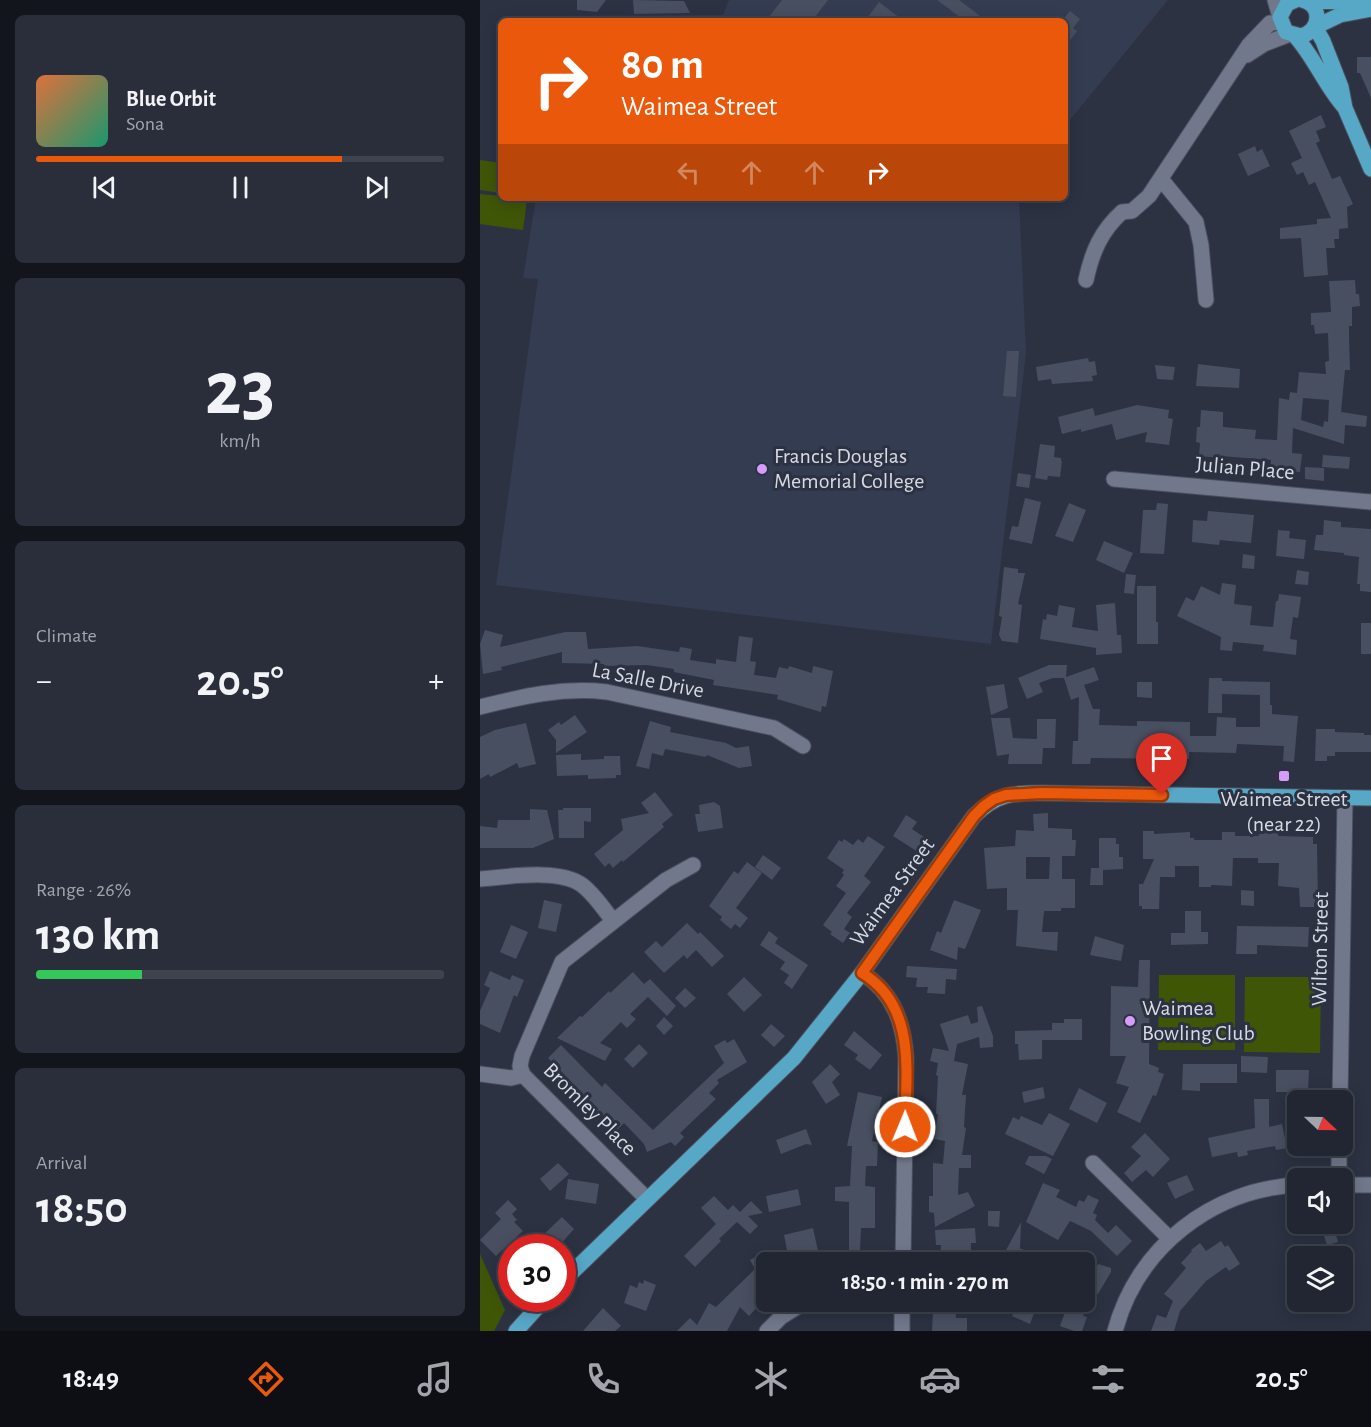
<!DOCTYPE html>
<html lang="en">
<head>
<meta charset="utf-8">
<style>
  body { margin:0; font-family:"Alegreya Sans",sans-serif; background:#292e3a; color:#f1f3f6; height:100vh; display:flex; flex-direction:column; font-size:22px; white-space:nowrap }
  * { box-sizing:border-box; margin:0 }
  p { font-size:20px; color:#a2a5ac }
  .icon { flex:none; width:33px; height:33px; fill:none; stroke:currentColor; stroke-width:2; stroke-linecap:round; stroke-linejoin:round }
  .map { position:relative; flex:1; overflow:hidden }
  .side { display:flex; flex-direction:column; gap:15px; padding:15px; background:#12151c; width:480px }
  .side>* { flex:none }
  .hud { position:absolute; left:18px; top:18px; width:570px; height:183px; border-radius:9px; box-shadow:0 3px 15px #0003,0 0 0 2px #3e434d; background:#ea580c; color:#fff; overflow:hidden }
  .needle { width:39px; rotate:112deg }
  .tools { position:absolute; left:807px; top:1090px; display:grid; gap:12px }
  .tools a { display:grid; place-items:center; width:66px; height:66px; border-radius:9px; background:#212632; box-shadow:0 3px 15px #0003,0 0 0 2px #3e434d; font-size:30px }
  .speed { position:absolute; left:18px; top:1234px; display:flex; gap:12px; font-size:30px; font-weight:700; text-align:center }
  .speed>* { display:grid; place-content:center; width:78px; height:78px; border-radius:50%; background:#212632; box-shadow:0 3px 15px #0003,0 0 0 2px #3e434d; line-height:1 }
  .speed .limit { border:9px solid #d22; background:#fff; color:#111 }
  .pin { position:absolute; display:grid; place-items:center; width:51px; height:51px; color:#fff; margin:-62px -26px; border-radius:50% 50% 50% 0; rotate:-45deg; box-shadow:0 0 6px #0007 }
  .pin .icon { rotate:45deg }
  .me { position:absolute; width:66px; margin:-33px; rotate:1deg; stroke-linejoin:round; filter:drop-shadow(0 0 4px #0008) }
  .turn { display:flex; align-items:center; gap:21px; height:126px; padding:0 24px; font-size:27px }
  .turn .icon { width:78px; height:78px; stroke-width:2.5 }
  .turn b { display:block; font-size:42px; line-height:51px }
  .lanes { display:flex; align-items:center; height:57px; padding:0 24px; background:#0003; justify-content:center; gap:30px; direction:ltr }
  .lanes .off { opacity:.35 }
  .big { font-size:45px; font-weight:700; line-height:1.1 }
  .side .tile { flex:1; display:flex; flex-direction:column; justify-content:center; gap:9px; min-width:0; padding:0 21px; border-radius:9px; background:#292e3a }
  .side .dial { align-items:center; gap:0 }
  .dial b { font-size:78px; line-height:1 }
  .song { display:flex; align-items:center; gap:18px }
  .cover { width:72px; height:72px; border-radius:9px; background:linear-gradient(135deg,hsl(20 70% 55%),hsl(160 70% 35%)) }
  .played { height:6px; border-radius:3px; background:linear-gradient(90deg,#ea580c 75%,#3e434d 75%) }
  .keys { display:flex; justify-content:space-around; direction:ltr }
  .heat { display:flex; justify-content:space-between; align-items:center; font-size:33px; direction:ltr }
  .charge { height:9px; border-radius:4px; background:linear-gradient(90deg,#34c759 26%,#3e434d 0) }
  .trip { position:absolute; left:276px; top:1252px; width:339px; height:60px; border-radius:9px; background:#212632; box-shadow:0 3px 15px #0003,0 0 0 2px #3e434d; font-weight:700; line-height:60px; text-align:center }
  .tab-bar { display:flex; height:96px; justify-content:space-around; align-items:center; background:#0d0f14; color:#a2a5ac }
  .tab-bar .icon { width:42px; height:42px }
  .tab-bar .on { color:#ea580c }
  .tab-bar b { font-size:27px; color:#f1f3f6 }
  main { display:flex; flex:1; min-height:0 }
  .map>svg:first-child { display:block }
  .built { fill:#343c52 }
  .green { fill:#3f5607 }
  .building { fill:#484f60; fill-rule:evenodd }
  .lines { fill:none; stroke-linecap:round; stroke-linejoin:round }
  .minor-casing { stroke:#4a4f5d; stroke-width:17 }
  .major-casing { stroke:#4a4f5d; stroke-width:17 }
  .minor { stroke:#71788b; stroke-width:15 }
  .major { stroke:#57a7c7; stroke-width:15 }
  .route-casing { stroke:#983908; stroke-width:15 }
  .route { stroke:#ea580c; stroke-width:10 }
  .poi-dot { fill:#d59cfb; stroke:#2c3242; stroke-width:2 }
  .labels { text-anchor:middle; dominant-baseline:central; stroke-width:6; stroke-linejoin:round; paint-order:stroke }
  .poi-label { font-size:22px; fill:#d6dae4; stroke:#2c3242; text-anchor:start }
  .street-label { font-size:22px; fill:#d6dae4; stroke:#2c3242 }
</style>
</head>
<body>
<main>
<section class="side">
<div class="tile">
<div class="song"><i class="cover"></i><div><b>Blue Orbit</b><p>Sona</p></div></div>
<div class="played"></div>
<div class="keys"><svg class="icon" aria-label="previous" viewBox="0 0 24 24"><path d="M18 5L8 12l10 7zM5 5v14"/></svg><svg class="icon" aria-label="pause" viewBox="0 0 24 24"><path d="M8 5v14M16 5v14"/></svg><svg class="icon" aria-label="next" viewBox="0 0 24 24"><path d="M6 5l10 7-10 7zM19 5v14"/></svg></div>
</div>
<div class="tile dial"><b>23</b><p>km/h</p></div>
<div class="tile"><p>Climate</p>
<div class="heat"><a>−</a><b class="big">20.5°</b><a>+</a></div>
</div>
<div class="tile"><p>Range · 26%</p><b class="big">130 km</b><div class="charge"></div></div>
<div class="tile"><p>Arrival</p><b class="big">18:50</b></div>
</section>
<div class="map">
<svg width="891" height="1331" viewBox="0 0 891 1331">
  <rect width="100%" height="100%" fill="#2c3242"/>
  <path class="built" d="M249 0H688L585 126V21H47V16L243 15Z
    M56 198H539L546 353 511 644 16 585 58 279 43 278Z"/>
  <path class="green" d="M0 160 21 163V193L0 190Z
    M0 194 21 196V198L47 200 43 230 0 224Z
    M679 975H755V1050H678Z
    M765 977H841L840 1053 764 1052Z
    M0 1254 25 1310 14 1331H0Z"/>
  <path class="building" d="M97 0H126L117 12 97 10Z
    M153 0 204 1 210 13 154 14Z
    M302 0H348L332 21H286Z
    M457 0H479L507 21H485Z
    M399 2 424 21H385Z
    M590 11 600 19 593 28 597 31 585 47V17Z
    M877 57H891V98L880 73H877Z
    M841 115 846 127 836 131 840 141 836 143 852 179 860 176 873 204 867 207 868 228 859 229V239H854L855 248H846L848 275 824 277 821 238 800 239V228L837 224V219L851 218 835 182 829 185 823 172 817 175 811 163 822 158 809 131Z
    M775 146 777 152 782 149 790 166 768 176 758 154Z
    M875 280 876 294H879L880 306 872 307V326H869V337L870 370H865L861 412 887 416 886 427 865 425 864 444 813 428 812 453 822 454 820 472 790 470 791 460 741 456 740 458 719 456 720 443 716 442 717 427H720L721 410 743 412V427L776 430 775 439 797 440 799 398 809 400 810 392 817 393 819 372 846 374 845 362 849 361 848 333 835 334 834 325H831V313L851 312 849 281ZM823 398 849 400 848 422 844 421 843 427 821 420Z
    M527 351H539L536 397 523 396Z
    M608 358 609 362 615 361 617 375 612 376 613 381 572 384 571 379 558 381 556 367Z
    M718 364 760 369 759 388 716 386Z
    M675 365 695 367 693 380 677 379Z
    M657 405 689 410 688 418 693 419 689 445 665 442 667 432 636 440 632 424 601 432V429L582 434 578 417 613 408 615 416Z
    M560 444 575 446 574 457 581 458V461H582L580 477 568 476 567 480 555 478Z
    M843 455 870 457 869 469 842 467Z
    M825 467 844 468V481L825 479Z
    M538 473 551 475 549 488 536 486Z
    M545 498 561 502 552 544 529 539 532 526 538 527Z
    M589 503 606 510 593 542 575 536Z
    M677 503 688 504 684 554 660 553 663 510H676Z
    M728 511 774 515 771 543 740 540 739 545 712 542 713 520 727 521Z
    M844 520 861 522V527L891 529V592L880 591V584H877L879 557 864 555V553L834 550 836 535H843Z
    M798 530 810 531 809 538 826 540 824 559 796 556Z
    M624 541 653 553 644 573 616 560Z
    M763 554 775 556 774 569 762 568Z
    M524 567 538 569V573H545L538 604 542 605 538 643 522 641 519 635 522 617 519 616Z
    M817 570 829 572 828 585 815 584Z
    M646 574 656 575 654 594 644 593Z
    M742 583 756 585 754 604 772 606 770 625 793 627 796 601H798L799 594 821 597 818 618 813 617 810 639 817 640 816 655 783 651 784 645 753 642 752 651 740 650 741 637 697 616 706 597 714 601 721 586 740 595Z
    M657 586H676V622H678V644H657Z
    M635 603 637 635H641L642 653 616 655V648L560 639 563 619 566 620 567 614 577 616 579 605 595 608 592 627 618 631 616 605Z
    M881 623H891V654H881Z
    M5 630 23 635 20 647 85 632H106L108 649 157 646 199 652 200 647 212 649 210 660 236 664V659L256 662 259 636 273 638 270 661 276 662 274 675 296 678 299 667 308 669 309 666 332 673 333 666 353 671 346 707 342 706 341 712 297 699 298 695 233 685 234 680 194 672V669L167 665 125 666 124 664 82 663V652L21 667 22 670 3 674 0 644Z
    M569 665H587L586 677 614 667 619 680 604 685 613 709H620L619 725 657 726V721L710 722V736H736L737 717 756 718V727H780V695L742 694V713H728L729 678H742V681L790 682V705H792V714L818 716 814 762 803 761 804 746 757 744 756 753 709 752V759L611 758 610 764H592L593 741H598L599 697 591 700 584 678H573L559 683 563 692 547 699 538 678Z
    M657 682H672V698L657 697Z
    M524 684 528 708 511 715 506 687Z
    M95 715 107 732 76 753V740L68 730 79 722 81 725Z
    M511 718H530L533 738 557 739V719H576L575 748H563L562 764H528L529 754 517 756Z
    M170 721 191 727 190 732 246 743 256 748 269 746 272 766 259 768 227 755 226 757 185 749 183 756 172 753 169 769 156 766Z
    M46 723 56 764 39 768 37 763 10 777 9 774 0 779V737L15 730Z
    M836 729H855V732L884 733V735H891V752H855V756H847V761H835Z
    M101 754V760L124 759V756H140L141 775H136V778L108 779V775L77 776 76 755Z
    M175 792 193 815 182 824 184 827 143 862 142 860 133 868 129 863 125 867 114 854 143 830 141 819 169 813 161 803Z
    M234 802 240 806 243 828 218 832 215 814H220L219 805Z
    M83 808H111V822L104 821V838H79L78 810H83Z
    M50 809 67 810 74 839 53 848H0V826L17 828 18 820H50Z
    M568 813V828L592 829V840H596L595 856H582V879H595V908H581V911H564L562 932H578L577 951 536 946 538 910H527V888L507 889 504 848 535 846 536 830 554 831 553 814ZM546 857H570L569 879H546Z
    M426 815 437 822 432 829 447 839 438 852 413 836Z
    M663 831H674V834L710 832V838H714V840H742V832H755V836H779V834L785 833H798V836L833 837V844H837L838 903H834V907H820L819 888 798 886 799 863H778V858H753L752 886 731 885V887H719V866H695V877H680L679 909H662V906H659V884H663L674 859H663Z
    M388 836 405 847 384 876 391 882 367 913 372 917 364 929 370 933 363 943 350 934 352 932 343 925 366 893 356 886 364 875 362 873 364 870 347 858 359 840 362 842 364 839 373 845 378 839 383 843Z
    M619 838H636V844H639V857H643V869L623 870V885H610L611 868H619Z
    M283 855 301 868 292 880 275 867Z
    M267 862 282 873 256 908 268 918 260 928 255 924 251 929 240 920 242 917 229 906 254 871 258 874Z
    M761 890 774 891V906L761 905Z
    M64 900 82 904 76 932 58 928Z
    M474 900 501 910 485 949 478 947 477 960 450 950 457 931 461 933Z
    M705 911H721V932H728V944L691 945V933H705Z
    M207 923 218 934 220 932 244 956 232 967 216 950 207 959 204 955 184 973 164 952 176 941 182 947Z
    M31 925 48 932 36 959 20 952Z
    M757 926 829 927 828 947 777 945V954H756Z
    M289 931 298 938 295 943 328 965 312 989 304 983 309 975 300 969 305 962 280 945Z
    M615 936 644 945 641 961 610 955Z
    M659 960H670L669 1064 679 1068 678 1072 684 1074 676 1096 673 1095 660 1123 637 1112 649 1087 636 1083 646 1056H630L631 986 658 987Z
    M427 966 477 969 476 980 466 979 465 994 447 993 448 987H436L437 978 426 977Z
    M10 971 30 980 32 975 44 980 37 997 34 995 20 1033 0 1024V1011L10 988 4 985Z
    M153 972 164 984 170 979 196 1006 187 1016 168 997 150 1014 156 1019 147 1028 141 1022 120 1043 132 1049 125 1061 77 1038 100 1016 102 1017 129 991 130 993Z
    M264 977 282 995 264 1012 247 994Z
    M205 988 216 998 205 1008 195 998Z
    M502 1006 513 1036V1047L500 1048 499 1037 477 1044 474 1061 488 1064 482 1095H486L484 1127 486 1128 482 1155H491V1168H479L478 1195 488 1192 495 1206 455 1227 454 1213 449 1212V1196H453V1163L463 1164 465 1141 454 1139 458 1114H456L458 1076 456 1075 458 1063 450 1061 453 1048 469 1051 460 1024 488 1015 491 1024 498 1022 497 1007Z
    M184 1017 193 1026 184 1035 176 1026Z
    M584 1019H602V1040H562V1059L539 1060 538 1044H535V1031L572 1030V1023H584Z
    M291 1024 305 1036 294 1047 281 1035Z
    M374 1031 402 1055 390 1070 375 1059 378 1055 364 1045Z
    M254 1039 267 1062 237 1080 239 1083 229 1093 236 1099 200 1133 204 1137 195 1146 191 1142 167 1152 164 1144 144 1123 136 1131 116 1111 118 1109 68 1058 81 1045 122 1087 125 1083 173 1130 244 1063 234 1046 245 1040 247 1043Z
    M159 1044 168 1053 153 1068 144 1059Z
    M761 1056 788 1057 787 1073 761 1072Z
    M350 1064 360 1074 352 1082 360 1095 346 1104 332 1082Z
    M703 1064H757V1083H720V1091L702 1090Z
    M796 1070H829L828 1092H822L823 1101H811L810 1092H796Z
    M563 1087 565 1098 544 1103 542 1092Z
    M599 1088 627 1103 617 1123 589 1109Z
    M378 1092 402 1097 392 1141 398 1142 397 1166H386L385 1186 395 1187V1228H381L380 1251H395V1263H348V1251H369V1202L355 1201V1187L370 1186 372 1146H367Z
    M774 1099H789V1127L802 1124 807 1148 796 1150 795 1146 767 1151 768 1155 758 1157 757 1152 732 1157 728 1138 775 1128Z
    M569 1113 590 1124 573 1156 525 1134 533 1117 539 1120 541 1116 562 1125Z
    M326 1129 332 1145 326 1144 301 1154 296 1140Z
    M665 1133 690 1159 673 1177 666 1170 652 1182 644 1173 661 1156 651 1147Z
    M549 1156H566L572 1159 564 1174 545 1164Z
    M78 1163 89 1174 70 1191 60 1179Z
    M707 1175 714 1190 695 1199 687 1183Z
    M88 1179 119 1184 116 1204 85 1199Z
    M563 1183 580 1190 576 1197 596 1207 599 1200 604 1202 608 1195 619 1200 613 1213 617 1215 615 1220 628 1233 636 1225 652 1241 637 1256 611 1231 590 1221 578 1240 546 1222Z
    M318 1189 321 1205 289 1212 286 1196Z
    M234 1196 248 1210 253 1205 260 1212 271 1201 283 1213 268 1216 278 1226 270 1234 257 1222 239 1239 241 1241 215 1267 204 1256 236 1224 221 1208Z
    M28 1200 37 1209 32 1214 37 1220 34 1222 43 1231 16 1256 0 1240 21 1219 15 1213Z
    M508 1211H520L519 1227 508 1226Z
    M82 1217 94 1229 77 1248H71L61 1237Z
    M541 1222 540 1249H543L542 1263H523L524 1254Z
    M840 1224H853L858 1242 847 1245Z
    M333 1228 338 1251 324 1254V1251L308 1255 304 1235Z
    M495 1228 496 1243H491V1263H460L461 1245H456L455 1230Z
    M741 1241 745 1247 748 1245 760 1264 749 1271 746 1267 726 1281 700 1311 694 1331H671L677 1315 686 1318 693 1301 684 1294 706 1268 701 1263 712 1251 711 1250 720 1243 726 1251Z
    M286 1251V1285L279 1289 286 1298 269 1316 260 1307 247 1331H197L210 1318 217 1325 229 1303 236 1307 275 1269 270 1260Z
    M618 1264 631 1268V1272L618 1294 613 1292 604 1309V1274L612 1277Z
    M164 1280 176 1285 166 1311 144 1303 150 1285 157 1288 159 1282 163 1284Z
    M459 1302H475L476 1318H487V1331H452L453 1312H459Z
    M539 1302H558L550 1324 532 1316Z
    M588 1304 605 1310 603 1316 607 1317 602 1331H594L580 1326Z
    M123 1308 141 1326 135 1331H103Z"/>
  <g class="lines">
    <defs>
      <path id="minor" d="M795 0 800 17
        M767 55 784 44 810 34
        M681 179 716 222 721 245 726 300
        M606 280C612 252 621 231 642 212L652 211 669 196 769 45 790 23 801 22
        M634 479 891 502
        M0 707C44 696 82 687 127 692L294 728 323 746
        M0 879C26 877 80 868 102 885 114 894 124 909 133 921
        M382 973C414 993 424 1024 426 1059L423 1263
        M0 1074 31 1078 43 1075
        M860 1101 865 798
        M613 1163 689 1238
        M859 1179V1146
        M862 1185H891
        M167 1199 43 1075 40 1066 42 1056 82 962 186 880 213 865
        M287 1331 301 1317 325 1302
        M422 1331V1302
        M635 1331C657 1248 732 1189 818 1185"/>
      <path id="major" d="M816 0 807 4 800 17 806 32 821 36C841 31 843 5 822 0
        M827 1 873 2 891 8
        M835 27 843 41 861 87 865 108 891 169
        M835 27 860 15 891 9
        M815 36C835 58 845 86 865 108
        M82 1282 314 1058 382 973 494 816C516 794 531 793 561 793L891 798
        M36 1331 65 1299"/>
    </defs>
    <use href="#minor" class="minor-casing"/>
    <use href="#major" class="major-casing"/>
    <use href="#minor" class="minor"/>
    <use href="#major" class="major"/>
  </g>
  <g class="lines">
    <defs>
      <path id="route" d="M425 1127C426 1073 437 1006 382 973L494 816 504 806 514 799 526 795 561 793 682 795"/>
    </defs>
    <use href="#route" class="route-casing"/>
    <use href="#route" class="route"/>
  </g>
  <g class="poi-dot">
    <circle cx="282" cy="469" r="6"/>
    <rect x="798" y="770" width="12" height="12" rx="3"/>
    <circle cx="650" cy="1021" r="6"/>
  </g>
  <g class="labels">
    <g class="poi-label">
      <text x="294" y="456">Francis Douglas<tspan x="294" dy="25">Memorial College</tspan></text>
      <text x="804" y="799" text-anchor="middle">Waimea Street<tspan x="804" dy="25">(near 22)</tspan></text>
      <text x="662" y="1008">Waimea<tspan x="662" dy="25">Bowling Club</tspan></text>
    </g>
    <g class="street-label">
      <text transform="translate(765 468) rotate(5)">Julian Place</text>
      <text transform="translate(168 680) rotate(11)">La Salle Drive</text>
      <text transform="translate(412 892) rotate(-54)">Waimea Street</text>
      <text transform="translate(840 949) rotate(-89)">Wilton Street</text>
      <text transform="translate(110 1109) rotate(45)">Bromley Place</text>
    </g>
  </g>
</svg>
<div class="tools">
<a><svg class="needle" viewBox="-14 -14 28 28"><path d="M0-13l5 13h-10z" fill="#e53935"/><path d="M0 13l5-13h-10z" fill="#a2a5ac"/></svg></a>
<a><svg class="icon" aria-label="sound" viewBox="0 0 24 24"><path d="M4 9h4l5-4v14l-5-4H4zM17 9q2 3 0 6"/></svg></a>
<a><svg class="icon" aria-label="layers" viewBox="0 0 24 24"><path d="M12 4l9 5-9 5-9-5zM3 14l9 5 9-5"/></svg></a>
</div>
<div class="speed"><div class="limit">30</div></div>
<div class="pin" style="left:682px;top:795px;background:#d93025"><svg class="icon" aria-label="arrive" viewBox="0 0 24 24"><path d="M6 21V4h12l-3 4 3 4H6"/></svg></div>
<svg class="me" style="left:425px;top:1127px" viewBox="-20 -20 40 40"><circle r="17" fill="#ea580c" stroke="#fff" stroke-width="3"/><path d="M0-11L8 9 0 5-8 9z" fill="#fff"/></svg>
<div class="trip">18:50 · 1 min · 270 m</div>
<div class="hud">
<div class="turn"><svg class="icon" aria-label="right" viewBox="0 0 24 24"><path d="M7 20v-9h11M14 6l5 5-5 5"/></svg><div><b>80 m</b>Waimea Street</div></div>
<div class="lanes"><svg class="icon off" aria-label="left" viewBox="0 0 24 24"><path d="M17 20v-9H6M10 6l-5 5 5 5"/></svg><svg class="icon off" aria-label="ahead" viewBox="0 0 24 24"><path d="M12 20V5M6 11l6-6 6 6"/></svg><svg class="icon off" aria-label="ahead" viewBox="0 0 24 24"><path d="M12 20V5M6 11l6-6 6 6"/></svg><svg class="icon" aria-label="right" viewBox="0 0 24 24"><path d="M7 20v-9h11M14 6l5 5-5 5"/></svg></div>
</div>
</div>
</main>
<nav class="tab-bar">
<b>18:49</b>
<svg class="icon on" aria-label="directions" viewBox="0 0 24 24"><path d="M12 3l9 9-9 9-9-9zM9 14v-3h6M13 9l2 2-2 2"/></svg>
<svg class="icon" aria-label="music" viewBox="0 0 24 24"><path d="M9 18V5l10-2v13"/><circle cx="6" cy="18" r="3"/><circle cx="16" cy="16" r="3"/></svg>
<svg class="icon" aria-label="phone" viewBox="0 0 24 24"><path d="M5 4h4l2 5-3 2q2 4 5 5l2-3 5 2v4C11 20 4 13 5 4z"/></svg>
<svg class="icon" aria-label="climate" viewBox="0 0 24 24"><path d="M12 3v18M4 7l16 10M4 17L20 7"/></svg>
<svg class="icon" aria-label="car" viewBox="0 0 24 24"><path d="M5 17H2v-5l4-1 3-4h7l3 4 3 1v5h-3M9 17h6M6 11h13"/><circle cx="7" cy="17" r="2"/><circle cx="17" cy="17" r="2"/></svg>
<svg class="icon" aria-label="filters" viewBox="0 0 24 24"><path d="M4 7h16M4 17h16"/><circle cx="9" cy="7" r="2"/><circle cx="15" cy="17" r="2"/></svg>
<b>20.5°</b>
</nav>
</body>
</html>
